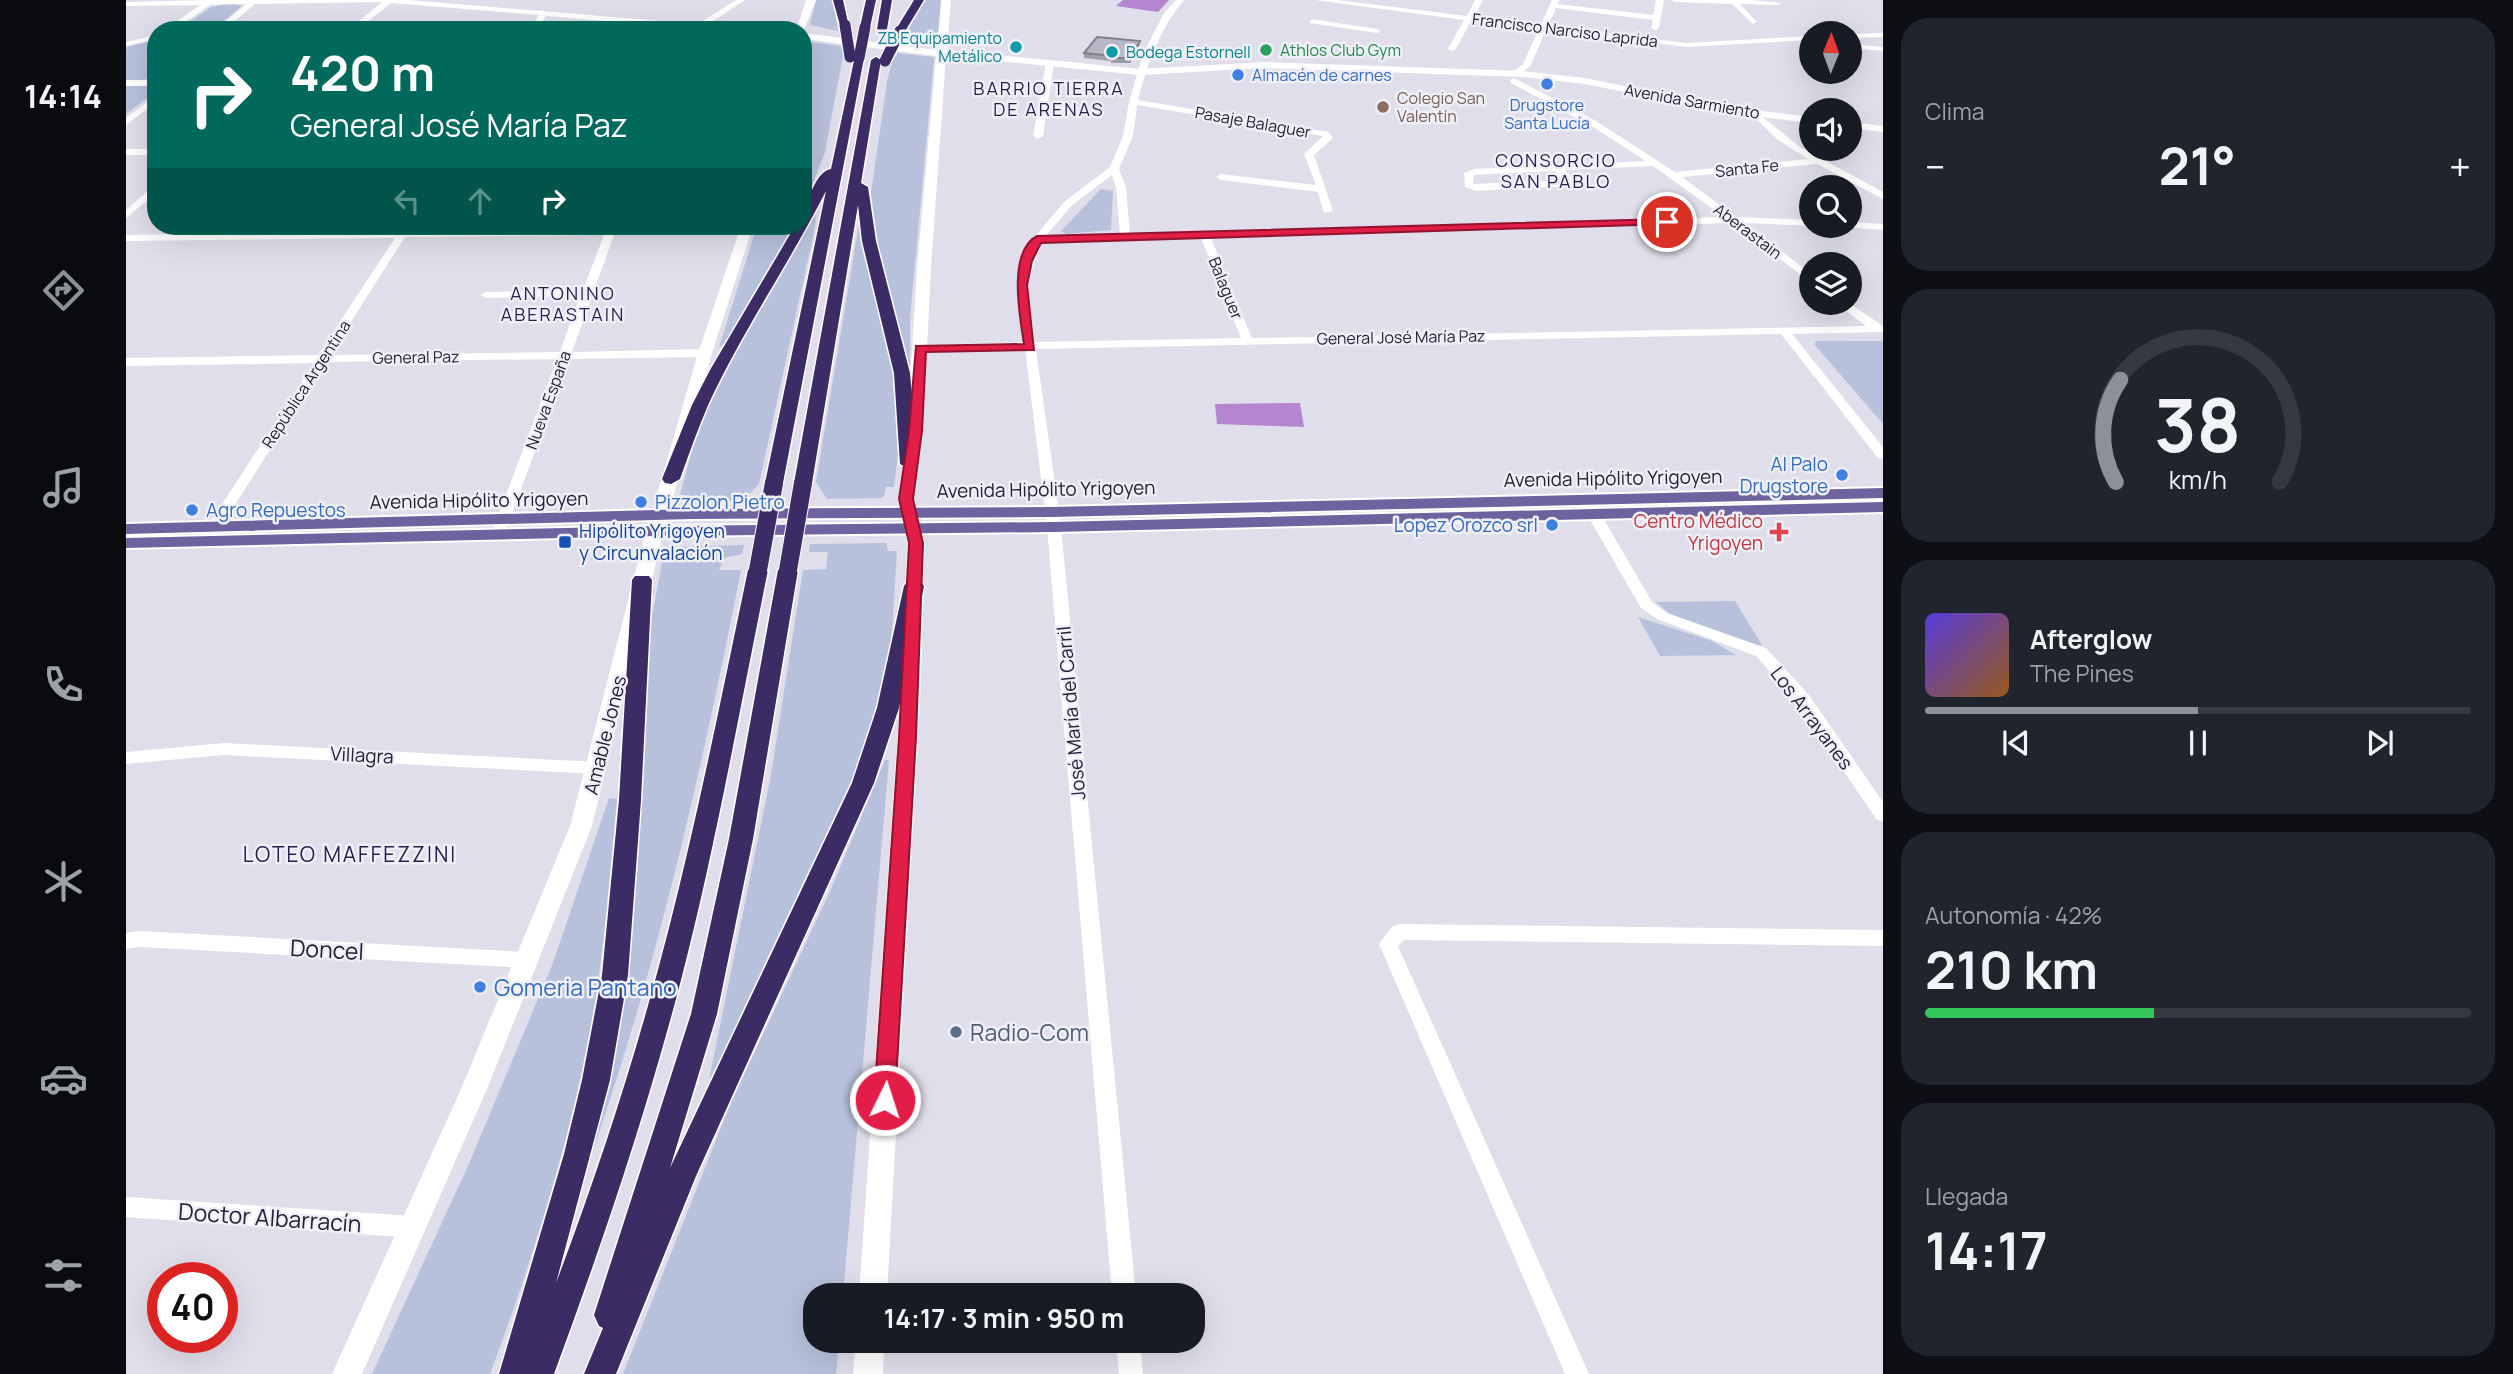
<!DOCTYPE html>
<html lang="es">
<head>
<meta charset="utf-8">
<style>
  body { margin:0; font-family:Manrope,sans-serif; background:#20242c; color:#f1f3f6; height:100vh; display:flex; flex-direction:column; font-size:26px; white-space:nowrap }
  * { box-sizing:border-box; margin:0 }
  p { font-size:23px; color:#9ea1a6 }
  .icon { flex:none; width:38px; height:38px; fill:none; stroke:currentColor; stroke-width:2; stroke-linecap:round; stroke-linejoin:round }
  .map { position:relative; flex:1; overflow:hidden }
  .drawer { display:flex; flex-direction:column; gap:18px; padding:18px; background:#0d0f14; width:630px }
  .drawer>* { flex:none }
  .guide { position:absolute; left:21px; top:21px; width:665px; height:214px; border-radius:28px; box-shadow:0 7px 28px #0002; background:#00695c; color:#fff; overflow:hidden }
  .needle { width:46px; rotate:1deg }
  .fabs { position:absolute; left:1673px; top:21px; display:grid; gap:14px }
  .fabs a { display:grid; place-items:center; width:63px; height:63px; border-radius:50%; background:#171b24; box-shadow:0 7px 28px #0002; font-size:35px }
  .speed { position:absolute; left:21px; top:1262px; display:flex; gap:14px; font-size:35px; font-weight:700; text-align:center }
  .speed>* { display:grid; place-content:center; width:91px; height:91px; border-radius:50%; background:#171b24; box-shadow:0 7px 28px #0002; line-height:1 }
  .speed .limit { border:10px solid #d22; background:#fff; color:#111 }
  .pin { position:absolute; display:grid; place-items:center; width:60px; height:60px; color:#fff; margin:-30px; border:4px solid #fff; border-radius:50%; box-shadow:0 2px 7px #0007 }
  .me { position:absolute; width:77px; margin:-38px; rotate:4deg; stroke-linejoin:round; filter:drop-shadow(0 0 5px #0008) }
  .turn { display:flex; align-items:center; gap:24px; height:147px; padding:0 28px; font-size:32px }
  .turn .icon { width:91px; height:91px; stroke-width:2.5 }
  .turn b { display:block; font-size:49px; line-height:60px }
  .lanes { display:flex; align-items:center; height:66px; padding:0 28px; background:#0003; justify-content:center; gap:35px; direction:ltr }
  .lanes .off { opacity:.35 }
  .big { font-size:52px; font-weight:700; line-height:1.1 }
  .drawer .tile { flex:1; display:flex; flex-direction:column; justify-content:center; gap:10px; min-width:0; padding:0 24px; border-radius:28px; background:#20242c }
  .drawer .dial { align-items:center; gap:0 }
  .dial svg { height:182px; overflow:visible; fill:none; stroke:#363941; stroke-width:7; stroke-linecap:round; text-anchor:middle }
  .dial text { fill:#f1f3f6; stroke:none }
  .song { display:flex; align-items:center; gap:21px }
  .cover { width:84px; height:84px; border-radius:10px; background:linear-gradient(135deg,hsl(250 70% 55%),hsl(30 70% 35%)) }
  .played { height:7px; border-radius:4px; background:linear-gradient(90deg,#8c9099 50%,#363941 50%) }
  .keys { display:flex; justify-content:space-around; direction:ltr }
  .heat { display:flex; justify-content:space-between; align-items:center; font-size:38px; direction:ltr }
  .charge { height:10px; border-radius:5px; background:linear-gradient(90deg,#34c759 42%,#363941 0) }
  .trip { position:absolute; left:677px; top:1283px; width:402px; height:70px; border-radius:28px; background:#171b24; box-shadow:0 7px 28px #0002; font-weight:700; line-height:70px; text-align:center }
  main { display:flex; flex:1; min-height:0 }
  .menu { display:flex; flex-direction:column; width:126px; justify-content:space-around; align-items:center; background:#090b0e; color:#9ea1a6 }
  .menu .icon { width:49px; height:49px }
  .menu .current { color:#8c9099 }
  .menu b { font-size:32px; color:#f1f3f6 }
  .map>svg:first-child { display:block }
  .green { fill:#b7c1db }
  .water { fill:#b386cf }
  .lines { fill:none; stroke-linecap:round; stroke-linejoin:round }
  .primary-casing { stroke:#fff; stroke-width:4 }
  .motorway-casing { stroke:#fff; stroke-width:3 }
  .minor { fill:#fff; fill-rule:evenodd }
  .tertiary { fill:#fff; fill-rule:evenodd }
  .primary { fill:#6f639f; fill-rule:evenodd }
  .motorway { fill:#3b2c65; fill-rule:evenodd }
  .motorway-bridge-far1-casing { stroke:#fff; stroke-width:13; stroke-linecap:butt }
  .motorway-bridge-casing { stroke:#fff; stroke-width:20; stroke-linecap:butt }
  .motorway-bridge-far1 { stroke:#3b2c65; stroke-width:11 }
  .motorway-bridge { stroke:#3b2c65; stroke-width:18 }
  .wall { fill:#9e9eab }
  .shaded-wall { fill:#81818b }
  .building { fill:#b8b8c7; stroke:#81818b; stroke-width:2 }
  .route { fill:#e11d48; stroke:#92132f; stroke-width:2 }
  .culture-dot { fill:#0f9aa8; stroke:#efeff7; stroke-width:2.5 }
  .leisure-dot { fill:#2e9e5b; stroke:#efeff7; stroke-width:2.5 }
  .shop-dot { fill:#3f7fe0; stroke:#efeff7; stroke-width:2.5 }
  .education-dot { fill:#8d6e63; stroke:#efeff7; stroke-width:2.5 }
  .health-dot { fill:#e0444e; stroke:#efeff7; stroke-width:2.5 }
  .transit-dot { fill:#1a4fb4; stroke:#efeff7; stroke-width:2.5 }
  .service-dot { fill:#5c6f8a; stroke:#efeff7; stroke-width:2.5 }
  .labels { text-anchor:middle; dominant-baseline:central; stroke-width:5; stroke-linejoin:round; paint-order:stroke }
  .far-street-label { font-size:16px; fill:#252039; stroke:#efeff7 }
  .far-culture-label { font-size:16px; fill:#0d838f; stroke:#efeff7; text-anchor:end }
  .far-leisure-label { font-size:16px; fill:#27864d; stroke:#efeff7; text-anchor:start }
  .far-shop-label { font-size:16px; fill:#366cbe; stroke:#efeff7; text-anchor:start }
  .far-education-label { font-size:16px; fill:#785e54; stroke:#efeff7; text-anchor:start }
  .far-neighbourhood-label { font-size:18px; letter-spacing:2px; fill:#271c4b; stroke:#efeff7 }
  .shop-label { font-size:19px; fill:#366cbe; stroke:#efeff7; text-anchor:end }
  .street-label { font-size:19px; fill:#252039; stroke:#efeff7 }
  .health-label { font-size:19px; fill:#be3a42; stroke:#efeff7; text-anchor:end }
  .transit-label { font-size:19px; fill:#164399; stroke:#efeff7; text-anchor:start }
  .neighbourhood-label { font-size:21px; letter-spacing:2px; fill:#271c4b; stroke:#efeff7 }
  .near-street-label { font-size:23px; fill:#252039; stroke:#efeff7 }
  .near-shop-label { font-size:23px; fill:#366cbe; stroke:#efeff7; text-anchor:start }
  .near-service-label { font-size:23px; fill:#4e5e75; stroke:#efeff7; text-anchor:start }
</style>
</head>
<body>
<main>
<nav class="menu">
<b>14:14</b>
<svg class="icon current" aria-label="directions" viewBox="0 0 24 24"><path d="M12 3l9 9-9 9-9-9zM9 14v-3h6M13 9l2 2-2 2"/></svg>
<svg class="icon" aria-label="music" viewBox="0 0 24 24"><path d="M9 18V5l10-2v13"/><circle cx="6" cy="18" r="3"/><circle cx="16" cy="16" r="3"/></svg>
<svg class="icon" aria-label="phone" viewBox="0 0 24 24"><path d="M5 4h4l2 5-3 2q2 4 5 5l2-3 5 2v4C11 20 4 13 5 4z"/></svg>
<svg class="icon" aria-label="climate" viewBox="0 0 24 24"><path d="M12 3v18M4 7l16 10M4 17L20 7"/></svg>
<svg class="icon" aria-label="car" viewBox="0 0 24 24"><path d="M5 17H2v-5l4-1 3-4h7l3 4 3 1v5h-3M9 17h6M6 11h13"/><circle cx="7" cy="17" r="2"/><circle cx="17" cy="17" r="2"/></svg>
<svg class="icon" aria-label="filters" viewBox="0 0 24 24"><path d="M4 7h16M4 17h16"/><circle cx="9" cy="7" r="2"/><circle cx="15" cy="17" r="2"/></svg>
</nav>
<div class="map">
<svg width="1757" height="1374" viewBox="0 0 1757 1374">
  <rect width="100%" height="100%" fill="#dfdeea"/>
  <path class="green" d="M690 0H707L712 31 684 25Z
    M799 0H816L811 41 777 39Z
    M105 3 116 6 86 30H52L85 7Z
    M30 40V75L18 80 0 81V47Z
    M683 42 715 46 717 56 699 152 677 208V48Z
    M772 53 807 57 808 60 784 318V369L751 241 745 193 761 82 766 62Z
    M0 86H30V91L0 114Z
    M975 189 987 191 985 230 940 234 935 231Z
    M687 217H690L688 232 633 484 616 501H559V495H554L573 425 591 379Z
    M734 217 771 371 775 428 768 487H760L758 496 755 498 701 499 690 482Z
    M631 226H668L598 345 593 347Z
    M1691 341H1757V424L1688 344Z
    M760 543 762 551H771L764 664 745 746 608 1035 583 1080 645 775 677 570 700 569 702 552H683L684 544Z
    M618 545 616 554 598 558 593 570H615C576 770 531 967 464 1159L461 1153 524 627 537 557H547L552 547Z
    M1609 601 1636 645 1625 647 1544 614 1530 602Z
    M1512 617 1586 641 1610 655 1534 656Z
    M759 760H763L717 1295H690V1340L713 1341 710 1374H497L604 1105 705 889Z
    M483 798 491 799C483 884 477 969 460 1052 437 1163 403 1269 364 1374H246L342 1166 427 963Z"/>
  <path class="water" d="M997 0H1043L1032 12 990 6Z
    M1174 403 1178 427 1091 424 1089 404Z"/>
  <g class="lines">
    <defs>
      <path id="primary" d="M1757 488V498L925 517 566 519 0 534V524L566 509 925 507Z
        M1757 502V512L928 532 530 536 0 548V538L530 526 928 522Z"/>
      <path id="motorway" d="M707 0H717L723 27 714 25Z
        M740 0H750L744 27 739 30 734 27Z
        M756 0H766L761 29 756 32 751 29Z
        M788 0H798L778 33H770L769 31Z
        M729 56 738 58 657 483 648 488 639 483 700 191C664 262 617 330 583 403 572 428 563 454 554 479L545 484 539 483 536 479 566 405 584 370 669 226H677C677 212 689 170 705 169Z
        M750 57 755 60 735 183 742 187 750 241 784 373 792 464 783 469 774 464 768 373 736 241 732 205 686 483 677 488 668 483 745 60Z
        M632 564 642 570C614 707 590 845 555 980 520 1114 476 1244 428 1374H373L438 1154 456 1080 476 975 493 800 506 580 509 576H523L526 580 515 800 502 975 484 1080 430 1283C474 1167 512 1049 543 928 573 810 597 690 622 570Z
        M662 564 672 570 627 839 591 1014 544 1168 726 783 751 708 778 586 781 582H795L798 586 773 708 748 783 570 1176 490 1374H458L477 1328 473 1326 468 1315 565 1014 603 839 652 570Z"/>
    </defs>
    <use href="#primary" class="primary-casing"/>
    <use href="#motorway" class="motorway-casing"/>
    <path class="minor" d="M81 0H283L572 24 610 0H619L581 25 618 30H583L420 16 411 30H403L413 15 265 3 231 30H222L256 2 129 4 98 30H89L120 4 84 5 48 30H38L74 5 0 6V2Z
      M1050 0H1058C1033 30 1022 63 1012 100L1203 132 1207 138 1188 155 1207 211 1198 213 1192 192 1095 180 1090 177 1095 174 1190 185 1178 154 1197 136 1011 105 1007 136 993 169 1000 187 1004 234 1598 217 1527 166 1439 170 1447 179 1445 185 1442 186 1350 191 1339 187 1338 173 1348 169 1520 161 1464 125 1385 83 1384 81 1388 78 1470 121 1549 172 1682 159 1652 140 1624 113 1628 110 1674 147 1757 192V199L1691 164 1556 177 1610 217 1685 220V226L1619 223 1685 274V282L1605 223 1085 238 1126 338 1740 326 1710 303H1723L1757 326V332L1666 334 1757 447V459L1752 458 1655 334 910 349 935 527 1010 1295H986L921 527 899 349 794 351 788 348 794 345 898 342 891 285 906 240 938 202 984 167 997 136 1003 102 1017 54 1038 13ZM1429 171 1437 180 1347 184 1348 175ZM986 175 990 187 994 235 919 237 945 206ZM1075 238 1115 338 909 342 901 285 916 243Z
      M1189 0H1211L1341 16 1349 0H1357L1348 17 1415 25 1426 0H1434L1432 4 1527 15 1530 0H1538L1533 28 1529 30 1525 28 1527 20 1430 8 1422 26 1561 43 1685 36V40L1561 47 1420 30 1404 67 1388 77 1384 74 1397 64 1413 29 1345 21 1330 49 1326 51 1322 49 1338 20Z
      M1545 0H1626L1656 3 1652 5 1614 4 1631 22 1627 24 1606 4 1549 2Z
      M1186 19 1251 29 1255 31 1251 33 1183 23Z
      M1757 33V37L1724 38V34Z
      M30 35V39L0 46V42Z
      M1724 44 1757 47V51L1724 48Z
      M924 61 928 63 917 136 912 139 907 136 920 63Z
      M0 80H30V86H0Z
      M30 95V102L0 125V118Z
      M0 149H30V155H0Z
      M30 184V193L0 218V210Z
      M1724 222 1757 224V230L1720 227Z
      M277 226H284L283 231 480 229 481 226H491L490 229 620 227 625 230 620 233 488 235 446 352 579 349 585 353 579 357 443 359 377 538 372 539 365 535 431 359 200 362 84 544H74L72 541 188 363 0 366V358L192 355 269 238 0 241V235L273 231ZM478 235 457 290 360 292 354 295 360 298 454 296 434 352 204 355 279 237Z
      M1459 495 1466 499 1526 602 1541 613 1640 648 1683 695 1757 802V821L1751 820 1671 703 1630 656 1531 619 1515 608 1452 499Z
      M98 743 472 762 478 764 480 768 478 772 472 774 98 755 0 764V752Z
      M1273 924 1757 930V946L1278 940 1272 946 1463 1374H1439L1253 944 1266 927Z
      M15 931 402 952 409 954 412 960 409 966 402 968 15 947 0 949V933Z
      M0 1197 288 1216 296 1219 299 1227 296 1235 288 1238 0 1217Z
      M990 1340H1014L1017 1374H993Z"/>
    <path class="tertiary" d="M680 0H690L677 32V30H670Z
      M815 0H825L821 50 1014 69 1138 62 1396 71 1459 78 1596 106 1685 117V123L1596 112 1459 84 1396 77 1138 68 1014 75 820 56 805 268 797 431 788 499 799 543 795 684 761 1295H733L775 684 781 543 772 499 781 431 791 268 810 56 677 39V33L811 50Z
      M1724 122 1757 126V132L1724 128Z
      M615 226H627L586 353 534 546 466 826 361 1089 236 1374H206L335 1089 444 826 516 546 572 353Z
      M730 1340H758L757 1374H727Z"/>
    <use href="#primary" class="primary"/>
    <use href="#motorway" class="motorway"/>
    <defs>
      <path id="motorway-bridge-far1" d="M719 25 724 57
        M733 58 739 27
        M759 61 774 31"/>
      <path id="motorway-bridge" d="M632 570 648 483
        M662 570 677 483"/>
    </defs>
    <use href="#motorway-bridge-far1" class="motorway-bridge-far1-casing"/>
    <use href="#motorway-bridge" class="motorway-bridge-casing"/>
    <use href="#motorway-bridge-far1" class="motorway-bridge-far1"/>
    <use href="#motorway-bridge" class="motorway-bridge"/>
  </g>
  <path class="wall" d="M1013 46 1004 63H985V61L958 58V53Z"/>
  <path class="shaded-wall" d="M1014 41 1013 46 1004 63V58Z"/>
  <path class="building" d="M971 37 1014 41 1004 58H985L987 56 958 53Z"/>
  <path class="route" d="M1541 219 1545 220V224L915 243 906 261 901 285 908 350 800 352 796 431 787 499 797 543 790 737 769 1100 766 1106 759 1109 751 1106 748 1100 773 737 783 543 773 499 783 431 790 346 898 344C894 317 881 252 911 236Z"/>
  <g class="culture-dot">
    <circle cx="890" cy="47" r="7"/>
    <circle cx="986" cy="52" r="7"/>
  </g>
  <circle class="leisure-dot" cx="1140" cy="50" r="7"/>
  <g class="shop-dot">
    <circle cx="1112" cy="75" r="7"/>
    <circle cx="1421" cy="84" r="7"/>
    <circle cx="1716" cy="475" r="7"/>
    <circle cx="515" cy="502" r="7"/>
    <circle cx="66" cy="510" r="7"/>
    <circle cx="1426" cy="525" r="7"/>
    <circle cx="354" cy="987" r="7"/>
  </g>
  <circle class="education-dot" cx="1257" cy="107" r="7"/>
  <path class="health-dot" d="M1649.5 521.5h7v7h7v7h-7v7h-7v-7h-7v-7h7z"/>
  <rect class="transit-dot" x="432" y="535" width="14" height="14" rx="3.5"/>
  <circle class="service-dot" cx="830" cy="1032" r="7"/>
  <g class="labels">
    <g class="far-street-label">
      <text transform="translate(1439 30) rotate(7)">Francisco Narciso Laprida</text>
      <text transform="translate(1566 101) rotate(10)">Avenida Sarmiento</text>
      <text transform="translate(1127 122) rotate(10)">Pasaje Balaguer</text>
      <text transform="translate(1621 168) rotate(-6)">Santa Fe</text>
      <text transform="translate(1622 231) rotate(37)">Aberastain</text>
      <text transform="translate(1100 288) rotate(68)">Balaguer</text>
      <text transform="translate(1275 337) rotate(-1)">General José María Paz</text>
      <text transform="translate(290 357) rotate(-1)">General Paz</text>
      <text transform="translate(180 384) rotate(-57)">República Argentina</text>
      <text transform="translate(422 400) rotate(-70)">Nueva España</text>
    </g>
    <g class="far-culture-label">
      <text x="876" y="38">ZB Equipamiento<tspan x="876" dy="18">Metálico</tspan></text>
      <text x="1000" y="52" text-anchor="start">Bodega Estornell</text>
    </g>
    <g class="far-leisure-label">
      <text x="1154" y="50">Athlos Club Gym</text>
    </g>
    <g class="far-shop-label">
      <text x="1126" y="75">Almacén de carnes</text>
      <text x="1421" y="105" text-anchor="middle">Drugstore<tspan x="1421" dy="18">Santa Lucía</tspan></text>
    </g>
    <g class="far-education-label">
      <text x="1271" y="98">Colegio San<tspan x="1271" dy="18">Valentín</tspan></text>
    </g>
    <g class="far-neighbourhood-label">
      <text x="923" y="88">BARRIO TIERRA<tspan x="923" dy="21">DE ARENAS</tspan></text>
      <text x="1430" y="160">CONSORCIO<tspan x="1430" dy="21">SAN PABLO</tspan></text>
      <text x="437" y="293">ANTONINO<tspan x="437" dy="21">ABERASTAIN</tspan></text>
    </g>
    <g class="shop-label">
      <text x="1702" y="464">Al Palo<tspan x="1702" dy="22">Drugstore</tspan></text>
      <text x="529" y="502" text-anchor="start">Pizzolon Pietro</text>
      <text x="80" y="510" text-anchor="start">Agro Repuestos</text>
      <text x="1412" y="525">Lopez Orozco srl</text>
    </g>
    <g class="street-label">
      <text transform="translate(1487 478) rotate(-1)">Avenida Hipólito Yrigoyen</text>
      <text transform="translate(920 489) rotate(-1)">Avenida Hipólito Yrigoyen</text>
      <text transform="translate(353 500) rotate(-1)">Avenida Hipólito Yrigoyen</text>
      <text transform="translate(945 713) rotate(-95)">José María del Carril</text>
      <text transform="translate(1686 718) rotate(53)">Los Arrayanes</text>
      <text transform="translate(479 735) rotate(-76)">Amable Jones</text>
      <text transform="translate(236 755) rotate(3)">Villagra</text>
    </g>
    <g class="health-label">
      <text x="1637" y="521">Centro Médico<tspan x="1637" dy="22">Yrigoyen</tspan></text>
    </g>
    <g class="transit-label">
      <text x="453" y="531">Hipólito Yrigoyen<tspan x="453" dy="22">y Circunvalación</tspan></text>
    </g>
    <g class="neighbourhood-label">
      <text x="224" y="854">LOTEO MAFFEZZINI</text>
    </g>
    <g class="near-street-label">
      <text transform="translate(201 949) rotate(3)">Doncel</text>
      <text transform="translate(144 1217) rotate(4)">Doctor Albarracín</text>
    </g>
    <g class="near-shop-label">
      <text x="368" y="987">Gomeria Pantano</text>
    </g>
    <g class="near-service-label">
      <text x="844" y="1032">Radio-Com</text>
    </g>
  </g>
</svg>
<div class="fabs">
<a><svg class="needle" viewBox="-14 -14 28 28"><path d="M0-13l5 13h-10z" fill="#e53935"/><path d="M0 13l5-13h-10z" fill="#9ea1a6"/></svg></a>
<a><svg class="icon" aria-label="sound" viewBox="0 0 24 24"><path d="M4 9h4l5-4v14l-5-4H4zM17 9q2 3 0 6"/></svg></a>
<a><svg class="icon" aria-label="search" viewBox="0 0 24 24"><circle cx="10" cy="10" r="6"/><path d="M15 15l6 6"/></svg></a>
<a><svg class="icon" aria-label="layers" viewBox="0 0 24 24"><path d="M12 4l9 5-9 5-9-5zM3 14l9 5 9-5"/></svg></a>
</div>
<div class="speed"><div class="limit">40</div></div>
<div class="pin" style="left:1541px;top:222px;background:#d93025"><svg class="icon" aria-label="arrive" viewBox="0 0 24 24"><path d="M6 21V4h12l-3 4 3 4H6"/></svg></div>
<svg class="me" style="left:759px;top:1100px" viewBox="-20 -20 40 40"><circle r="17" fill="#e11d48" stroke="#fff" stroke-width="3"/><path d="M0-11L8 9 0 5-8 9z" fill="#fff"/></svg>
<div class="trip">14:17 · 3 min · 950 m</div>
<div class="guide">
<div class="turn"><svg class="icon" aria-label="right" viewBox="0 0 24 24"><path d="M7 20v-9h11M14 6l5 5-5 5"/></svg><div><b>420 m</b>General José María Paz</div></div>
<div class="lanes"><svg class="icon off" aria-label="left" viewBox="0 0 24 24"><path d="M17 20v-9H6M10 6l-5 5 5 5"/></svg><svg class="icon off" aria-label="ahead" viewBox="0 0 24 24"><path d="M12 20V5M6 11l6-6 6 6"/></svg><svg class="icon" aria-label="right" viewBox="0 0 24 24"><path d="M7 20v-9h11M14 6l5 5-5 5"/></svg></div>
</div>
</div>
<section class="drawer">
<div class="tile"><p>Clima</p>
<div class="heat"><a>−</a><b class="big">21°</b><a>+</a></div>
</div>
<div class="tile dial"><svg viewBox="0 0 100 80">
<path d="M14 69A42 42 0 1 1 86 69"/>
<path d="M14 69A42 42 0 0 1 16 24" stroke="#8c9099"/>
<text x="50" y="56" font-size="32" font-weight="700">38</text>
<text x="50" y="72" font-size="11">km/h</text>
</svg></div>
<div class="tile">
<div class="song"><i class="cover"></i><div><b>Afterglow</b><p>The Pines</p></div></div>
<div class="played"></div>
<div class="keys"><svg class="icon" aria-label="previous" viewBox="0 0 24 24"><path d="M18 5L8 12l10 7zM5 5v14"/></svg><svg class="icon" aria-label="pause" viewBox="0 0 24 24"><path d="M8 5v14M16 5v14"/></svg><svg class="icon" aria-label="next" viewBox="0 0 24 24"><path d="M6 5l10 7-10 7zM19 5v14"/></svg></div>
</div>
<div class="tile"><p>Autonomía · 42%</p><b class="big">210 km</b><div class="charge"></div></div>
<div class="tile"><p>Llegada</p><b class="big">14:17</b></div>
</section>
</main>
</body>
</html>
